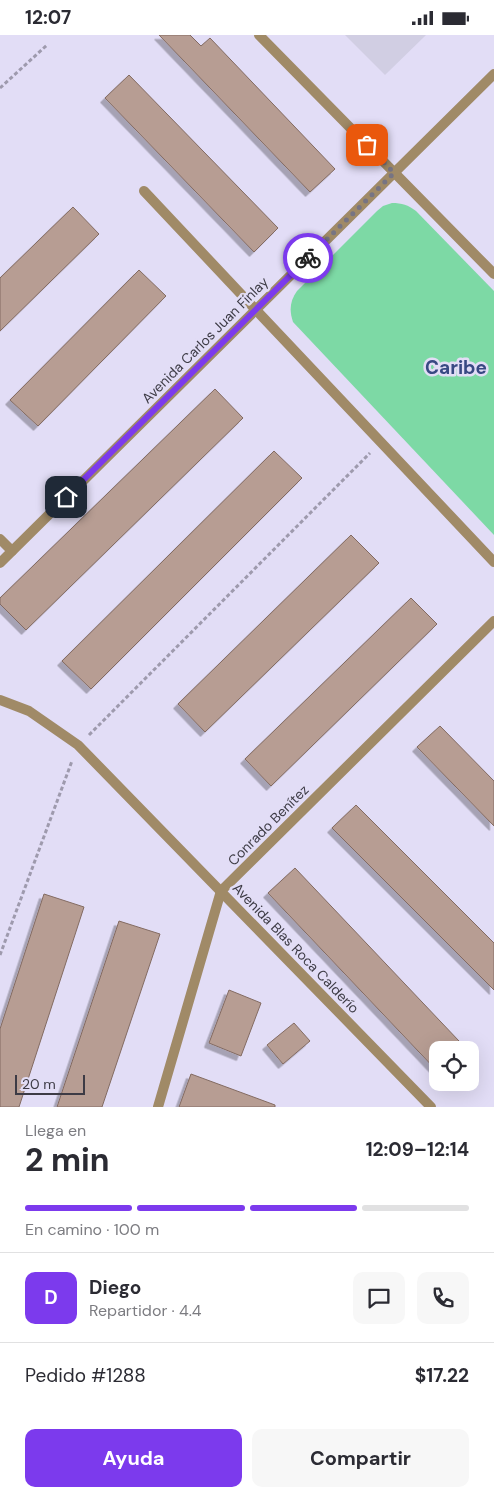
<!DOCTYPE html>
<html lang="es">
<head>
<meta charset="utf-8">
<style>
	:root { --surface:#fff; --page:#f7f7f7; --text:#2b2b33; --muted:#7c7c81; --line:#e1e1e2; --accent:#7c3aed }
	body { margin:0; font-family:"DM Sans",sans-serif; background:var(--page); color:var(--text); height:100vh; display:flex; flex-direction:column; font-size:19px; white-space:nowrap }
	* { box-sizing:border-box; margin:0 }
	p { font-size:16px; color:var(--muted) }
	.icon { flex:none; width:28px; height:28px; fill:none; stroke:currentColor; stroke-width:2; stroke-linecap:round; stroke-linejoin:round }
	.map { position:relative; height:1072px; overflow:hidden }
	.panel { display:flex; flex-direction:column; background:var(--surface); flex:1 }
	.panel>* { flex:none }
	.fabs { position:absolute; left:429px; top:1006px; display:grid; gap:10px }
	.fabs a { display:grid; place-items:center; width:50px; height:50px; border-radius:10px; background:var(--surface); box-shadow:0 5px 20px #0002; font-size:25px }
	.scale { position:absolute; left:15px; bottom:12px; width:70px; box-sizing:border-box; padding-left:5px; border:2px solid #3d3b45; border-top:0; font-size:14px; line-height:18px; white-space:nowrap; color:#3d3b45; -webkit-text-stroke:4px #e2ddf6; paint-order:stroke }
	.pin { position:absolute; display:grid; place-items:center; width:42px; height:42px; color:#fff; margin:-21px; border-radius:10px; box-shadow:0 2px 8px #0006 }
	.courier { position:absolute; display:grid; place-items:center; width:50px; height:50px; margin:-25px; border:4px solid #7c3aed; border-radius:50%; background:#fff; color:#222; box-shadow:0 1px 6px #0007 }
	.summary em { font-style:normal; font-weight:700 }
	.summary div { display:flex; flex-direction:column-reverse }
	.summary { display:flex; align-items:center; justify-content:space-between; height:85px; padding:0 25px }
	h1 { font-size:32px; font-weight:700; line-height:38px }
	.bar { display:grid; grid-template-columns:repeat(4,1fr); gap:8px 5px; align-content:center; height:60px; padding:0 25px }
	.bar i { height:6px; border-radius:4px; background:var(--line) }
	.bar .selected { background:var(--accent) }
	.bar p { grid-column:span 4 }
	.line { display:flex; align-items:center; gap:12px; padding:0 25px; border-top:1px solid var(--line) }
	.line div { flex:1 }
	.round { display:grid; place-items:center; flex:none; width:52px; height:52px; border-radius:10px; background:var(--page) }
	.primary-button { display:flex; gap:10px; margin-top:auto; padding:10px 25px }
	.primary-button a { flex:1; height:58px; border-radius:10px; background:var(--accent); color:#fff; font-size:20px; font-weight:700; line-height:58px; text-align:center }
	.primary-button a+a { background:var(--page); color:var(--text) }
	.status { display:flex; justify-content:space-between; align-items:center; height:35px; padding:0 25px; background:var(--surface); direction:ltr }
	.status svg { height:14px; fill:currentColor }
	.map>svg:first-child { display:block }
</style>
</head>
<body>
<div class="status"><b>12:07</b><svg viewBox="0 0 49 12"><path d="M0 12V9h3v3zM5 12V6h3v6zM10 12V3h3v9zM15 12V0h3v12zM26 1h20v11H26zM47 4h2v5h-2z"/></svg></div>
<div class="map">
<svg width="494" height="1072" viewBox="0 0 494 1072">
	<defs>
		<filter id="shadow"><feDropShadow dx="-4.5" dy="4.5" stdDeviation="0" flood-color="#0004"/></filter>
	</defs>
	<rect width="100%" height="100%" fill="#e2ddf6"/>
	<polygon fill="#d1cee3" points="345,0 426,0 385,40"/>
	<path fill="#7dd9a5" d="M 392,168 C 402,168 408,170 416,176 L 494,256 L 494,500 L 293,287 C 289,275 290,266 297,256 L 377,176 L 383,171 Z"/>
	<g fill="#b79d93" stroke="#836b62" filter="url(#shadow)">
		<polygon points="159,0 190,0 201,11 210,3 335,134 310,157"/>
		<polygon points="129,40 278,193 254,217 105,63"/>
		<polygon points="73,172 99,199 0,296 0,243"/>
		<polygon points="139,235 166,261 38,391 10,365"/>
		<polygon points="215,354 243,383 26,595 0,569 0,563"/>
		<polygon points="274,416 302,443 91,654 62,626"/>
		<polygon points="351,500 379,528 205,697 178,669"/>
		<polygon points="411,563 437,589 271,751 245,724"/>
		<polygon points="440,691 494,746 494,791 417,712"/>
		<polygon points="356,770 494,908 494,955 332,793"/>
		<polygon points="295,833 459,1006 450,1015 438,1015 438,1037 268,858"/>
		<polygon points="44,859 84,872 19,1072 0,1072 0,994"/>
		<polygon points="119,886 160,899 102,1072 57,1072"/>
		<polygon points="229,955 261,968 241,1021 209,1008"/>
		<polygon points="294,988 310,1006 283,1029 267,1010"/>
		<polygon points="191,1039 275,1070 275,1072 179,1072"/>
	</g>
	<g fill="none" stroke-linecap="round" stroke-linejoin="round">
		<g stroke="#9e9aad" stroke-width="3" stroke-dasharray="4 2.5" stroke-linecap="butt">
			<polyline points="0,53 47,10"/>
			<polyline points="89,700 370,418"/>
			<polyline points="0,920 72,726"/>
		</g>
		<polyline stroke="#a08a67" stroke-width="10" points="144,156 256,275"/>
		<g stroke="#a08a67" stroke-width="10">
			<polyline points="256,275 494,527"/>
			<polyline points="0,504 12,516"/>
			<polyline points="0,528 494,39"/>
			<polyline points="0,665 29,676 78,710 431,1072"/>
			<polyline points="158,1072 221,856 494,586"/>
		</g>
		<polyline stroke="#a08a67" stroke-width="10" points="259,0 494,239"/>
	</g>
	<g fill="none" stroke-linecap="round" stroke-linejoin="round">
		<polyline stroke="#777483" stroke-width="5" stroke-dasharray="0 9" points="308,223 394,138 367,110"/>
		<polyline stroke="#7c3aed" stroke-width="6" points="66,462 308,223"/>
	</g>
	<g text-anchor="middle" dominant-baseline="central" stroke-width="5" stroke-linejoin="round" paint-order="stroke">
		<g font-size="14" fill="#3d3b45" stroke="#e2ddf6">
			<text transform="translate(205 305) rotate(-45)">Avenida Carlos Juan Finlay</text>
			<text transform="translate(268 790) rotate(-45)">Conrado Benítez</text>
			<text transform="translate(296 913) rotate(46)">Avenida Blas Roca Calderío</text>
		</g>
		<g font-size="19" font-weight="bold" fill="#384983" stroke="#e2ddf6">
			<text x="456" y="332">Caribe</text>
		</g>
	</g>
</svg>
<div class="fabs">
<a><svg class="icon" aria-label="locate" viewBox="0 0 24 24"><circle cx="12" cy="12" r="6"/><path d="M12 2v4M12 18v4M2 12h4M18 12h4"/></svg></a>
</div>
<div class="scale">20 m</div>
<div class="pin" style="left:367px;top:110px;background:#ea580c"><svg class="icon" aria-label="bag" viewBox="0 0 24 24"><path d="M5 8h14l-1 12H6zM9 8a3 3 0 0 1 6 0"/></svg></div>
<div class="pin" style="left:66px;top:462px;background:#1f2937"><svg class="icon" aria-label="home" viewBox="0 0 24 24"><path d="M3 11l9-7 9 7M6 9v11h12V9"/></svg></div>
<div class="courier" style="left:308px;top:223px"><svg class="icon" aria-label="bike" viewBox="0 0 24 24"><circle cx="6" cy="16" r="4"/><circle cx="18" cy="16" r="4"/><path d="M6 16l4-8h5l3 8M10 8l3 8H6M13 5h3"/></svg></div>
</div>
<section class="panel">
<div class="summary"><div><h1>2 min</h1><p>Llega en</p></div><em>12:09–12:14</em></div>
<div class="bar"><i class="selected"></i><i class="selected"></i><i class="selected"></i><i></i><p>En camino · 100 m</p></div>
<div class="line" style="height:90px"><b class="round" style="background:var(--accent);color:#fff">D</b><div><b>Diego</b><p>Repartidor · 4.4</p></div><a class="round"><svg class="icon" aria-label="chat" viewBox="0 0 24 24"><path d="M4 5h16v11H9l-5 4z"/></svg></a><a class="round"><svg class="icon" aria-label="phone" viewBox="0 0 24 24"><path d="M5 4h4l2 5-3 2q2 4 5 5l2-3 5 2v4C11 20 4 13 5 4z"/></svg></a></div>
<div class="line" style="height:65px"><div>Pedido #1288</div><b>$17.22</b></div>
<div class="primary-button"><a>Ayuda</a><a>Compartir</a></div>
</section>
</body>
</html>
